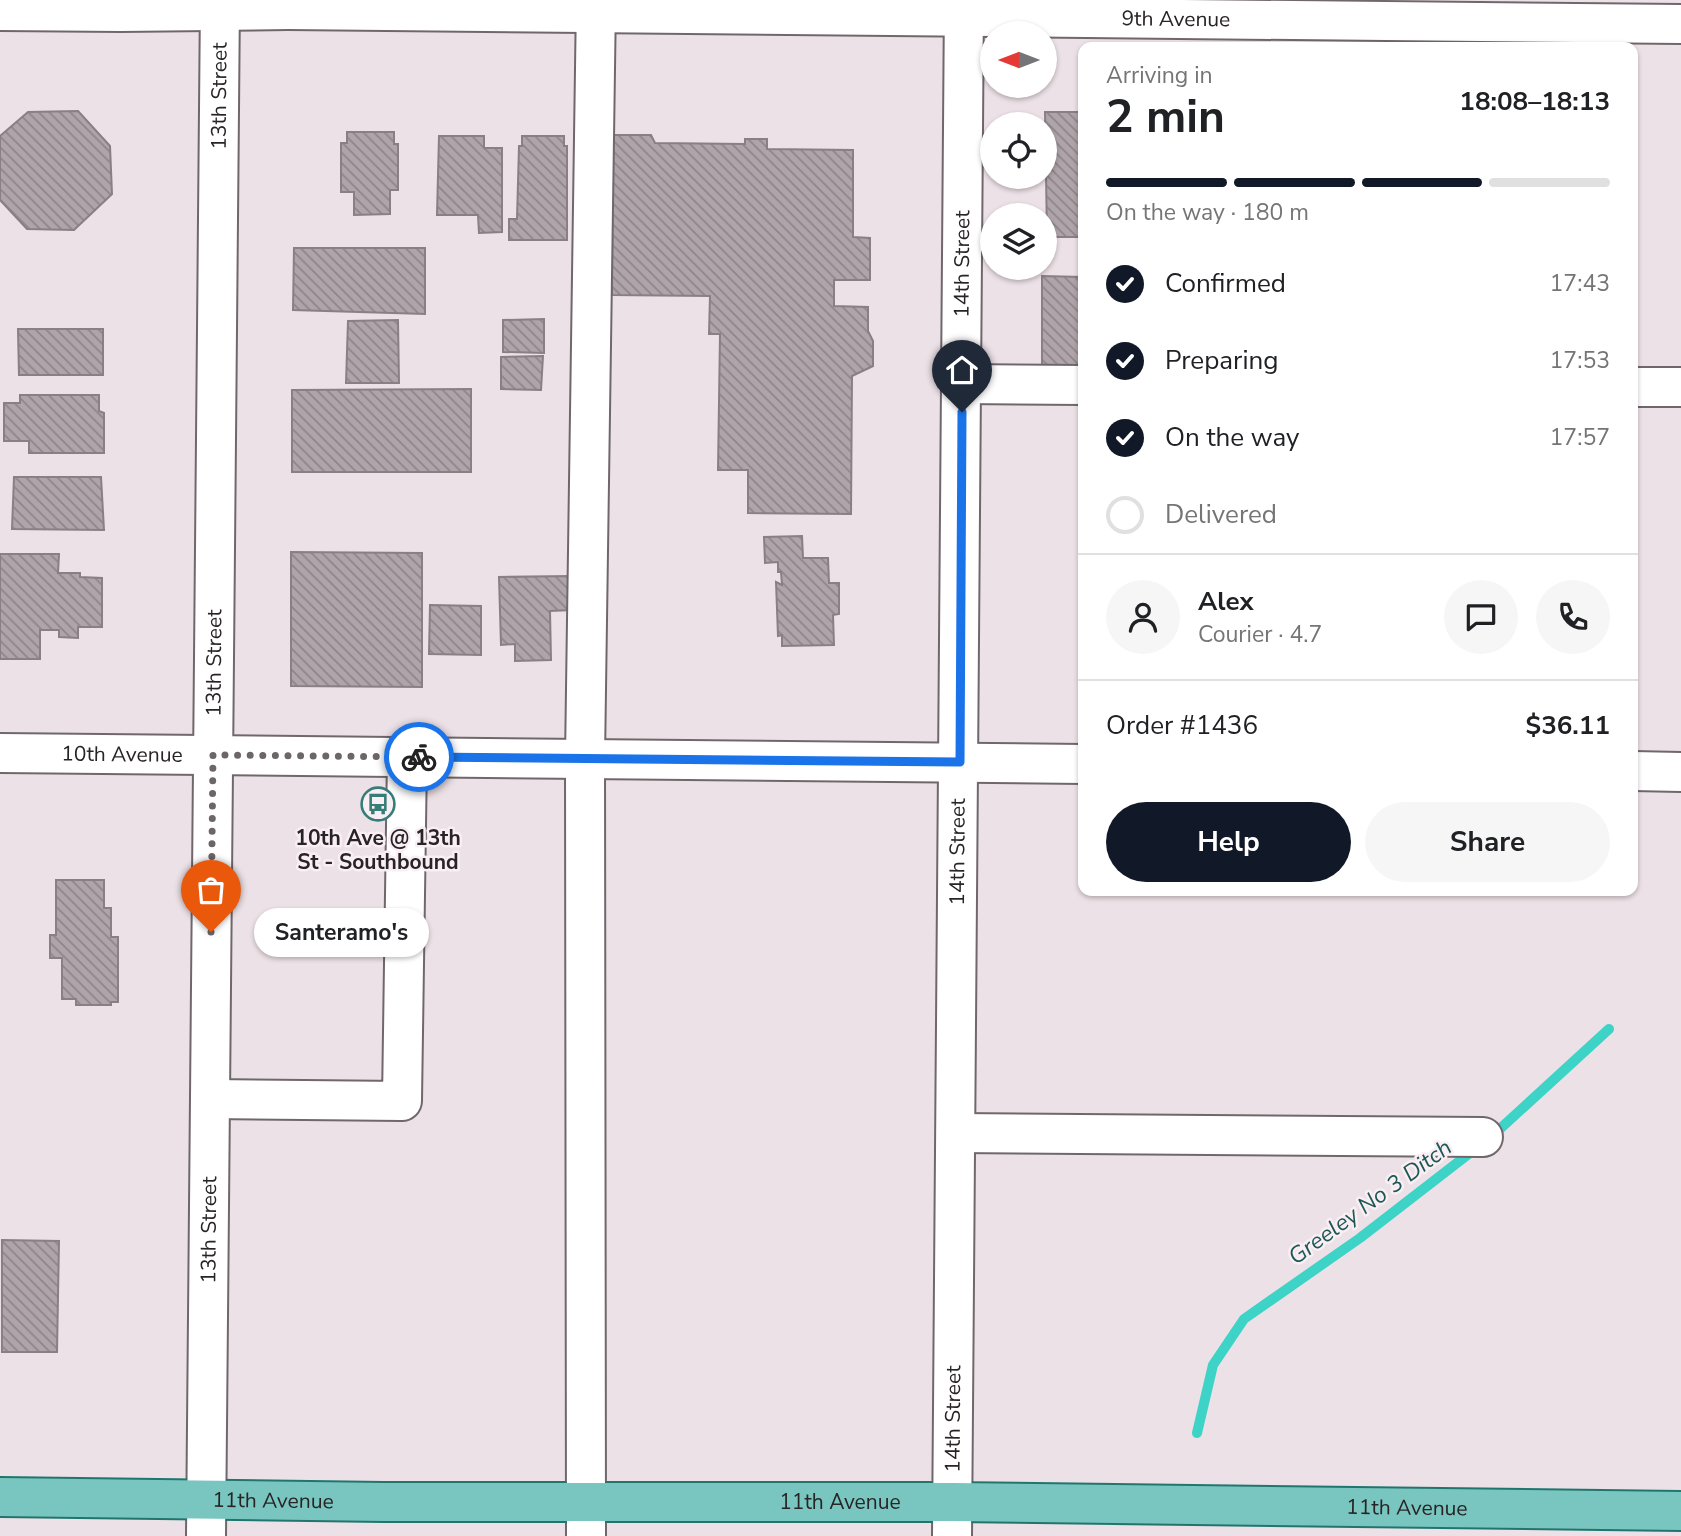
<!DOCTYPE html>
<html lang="en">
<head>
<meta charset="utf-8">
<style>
	:root { --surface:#fff; --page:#f6f6f6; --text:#202124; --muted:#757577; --line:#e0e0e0; --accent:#111827 }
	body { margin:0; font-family:"Nunito Sans",sans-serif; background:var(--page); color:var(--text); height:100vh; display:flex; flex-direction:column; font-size:26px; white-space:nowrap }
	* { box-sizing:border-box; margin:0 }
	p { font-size:23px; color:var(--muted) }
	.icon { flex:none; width:38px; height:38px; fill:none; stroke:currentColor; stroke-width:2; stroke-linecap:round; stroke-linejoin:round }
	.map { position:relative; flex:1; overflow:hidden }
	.drawer { position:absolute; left:1078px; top:42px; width:560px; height:854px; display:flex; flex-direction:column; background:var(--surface); border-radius:14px; box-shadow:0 2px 5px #0004 }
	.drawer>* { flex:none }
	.needle { width:46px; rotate:270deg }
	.controls { position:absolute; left:980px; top:21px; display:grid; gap:14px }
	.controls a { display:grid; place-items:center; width:77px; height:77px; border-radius:50%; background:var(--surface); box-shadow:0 2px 5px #0004; font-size:35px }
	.pin { position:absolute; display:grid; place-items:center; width:60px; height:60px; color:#fff; margin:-72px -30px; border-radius:50% 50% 50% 0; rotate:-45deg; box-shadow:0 0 7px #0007 }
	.pin .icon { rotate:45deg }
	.courier { position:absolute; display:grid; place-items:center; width:70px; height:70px; margin:-35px; border:5px solid #1a73e8; border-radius:50%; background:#fff; color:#222; box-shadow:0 2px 9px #0007 }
	.bubble { position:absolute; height:49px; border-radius:24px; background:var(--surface); box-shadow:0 2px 5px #0004; font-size:23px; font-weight:700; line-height:49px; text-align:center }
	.head em { font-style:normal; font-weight:700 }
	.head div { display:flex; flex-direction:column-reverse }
	.head { display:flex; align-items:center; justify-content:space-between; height:119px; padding:0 28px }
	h1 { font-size:46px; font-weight:700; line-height:52px }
	.bar { display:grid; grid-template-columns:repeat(4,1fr); gap:10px 7px; align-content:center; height:84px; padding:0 28px }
	.bar i { height:9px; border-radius:5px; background:var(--line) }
	.bar .active { background:var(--accent) }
	.bar p { grid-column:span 4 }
	.line { display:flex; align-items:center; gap:18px; padding:0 28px; border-top:2px solid var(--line) }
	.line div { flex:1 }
	.round { display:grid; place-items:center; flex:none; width:74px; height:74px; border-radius:37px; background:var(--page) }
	ol { padding:0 28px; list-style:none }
	li { display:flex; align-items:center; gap:21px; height:77px }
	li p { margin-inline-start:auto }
	li .icon { padding:7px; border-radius:50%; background:var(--accent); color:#fff; stroke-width:4 }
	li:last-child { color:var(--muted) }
	li i { width:38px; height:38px; border:4px solid var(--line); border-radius:50% }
	.action { display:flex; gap:14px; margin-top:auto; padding:14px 28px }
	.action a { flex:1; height:80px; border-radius:42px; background:var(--accent); color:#fff; font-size:28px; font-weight:700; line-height:80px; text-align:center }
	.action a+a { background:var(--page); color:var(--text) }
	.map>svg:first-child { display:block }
</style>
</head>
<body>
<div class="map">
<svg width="1681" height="1536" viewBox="0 0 1681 1536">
	<defs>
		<pattern id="building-back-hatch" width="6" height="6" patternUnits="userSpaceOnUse" patternTransform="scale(1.75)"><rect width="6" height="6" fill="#afa4a9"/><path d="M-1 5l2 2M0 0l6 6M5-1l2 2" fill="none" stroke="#8e8589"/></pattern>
	</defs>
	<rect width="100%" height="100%" fill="#ece1e6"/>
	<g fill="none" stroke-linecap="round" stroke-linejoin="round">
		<g stroke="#3dd3c7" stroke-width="10">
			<polyline points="1490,1138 1609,1029"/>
			<polyline points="1197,1433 1213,1365 1244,1319 1360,1238 1475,1149"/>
		</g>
	</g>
	<g fill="url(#building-back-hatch)" stroke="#897f84" stroke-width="2">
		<polygon points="78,111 110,146 112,194 74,230 27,229 0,200 0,136 28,112"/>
		<polygon points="1045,112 1083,112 1083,237 1047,237"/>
		<polygon points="347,132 394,132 394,144 398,144 398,190 390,190 390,214 354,215 354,192 341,192 341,143 347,143"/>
		<polygon points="613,135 651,135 655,143 745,144 745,139 767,139 767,149 853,150 853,237 870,238 870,280 834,280 834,306 868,307 868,331 873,341 873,366 852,376 851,514 748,513 748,470 718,470 720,334 709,334 710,296 612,295"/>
		<polygon points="439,136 484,136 484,148 502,148 502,232 479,233 478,215 437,215"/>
		<polygon points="522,136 564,136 564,146 567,146 567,240 509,240 509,219 517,219 519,146 522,146"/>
		<polygon points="294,248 425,248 425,314 293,310"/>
		<polygon points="1042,276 1083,277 1083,374 1042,373"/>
		<polygon points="544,319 544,353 503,352 503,320"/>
		<polygon points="398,320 399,383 346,383 348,321"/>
		<polygon points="18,329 103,329 103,375 19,375"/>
		<polygon points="543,356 541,390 501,389 501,357"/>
		<polygon points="471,389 471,472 292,472 292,390"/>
		<polygon points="20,395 99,395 99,411 104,413 104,453 29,453 29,441 4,441 4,403 20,403"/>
		<polygon points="14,477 101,477 104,530 12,529"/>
		<polygon points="802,536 803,558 828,558 829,583 839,583 839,614 833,615 834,645 782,646 782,635 778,636 776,582 782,585 781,572 778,572 778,562 765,563 764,537"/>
		<polygon points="291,552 422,553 422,687 291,686"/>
		<polygon points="0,554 59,554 58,573 80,573 80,577 102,578 102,627 78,627 78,638 59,637 59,630 40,630 40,659 0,659"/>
		<polygon points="571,576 572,610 550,611 551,660 515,661 515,644 501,645 499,577"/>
		<polygon points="430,605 481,606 481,655 429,654"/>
		<polygon points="56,880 104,880 104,908 111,908 111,937 118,937 118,1002 111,1002 111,1005 76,1005 76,999 62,999 62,958 50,958 50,935 56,935"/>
		<polygon points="2,1240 59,1241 57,1352 2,1352"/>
	</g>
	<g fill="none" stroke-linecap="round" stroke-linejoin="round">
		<defs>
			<g id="minor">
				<path id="s1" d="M 0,11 L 121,12 L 288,10 L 1681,24"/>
				<polyline points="962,384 1083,385"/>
				<polyline points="1633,387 1681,387"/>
				<path id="s2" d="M 0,753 L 1083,764"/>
				<polyline points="1633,771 1681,772"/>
				<polyline points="210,1099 402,1101 407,757"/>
				<polyline points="956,1133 1483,1137"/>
				<path id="s3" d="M 206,1536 L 220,0"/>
				<polyline points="586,1536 585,758 596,0"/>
				<path id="s4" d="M 952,1536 L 964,0"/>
			</g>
			<g id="major">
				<path id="s5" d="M 0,1497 L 384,1502 L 952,1502 L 1681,1511"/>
			</g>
		</defs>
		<use href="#minor" stroke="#70676c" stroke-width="42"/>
		<use href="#major" stroke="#22756f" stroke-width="42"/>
		<use href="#minor" stroke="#fff" stroke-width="38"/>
		<use href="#major" stroke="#79c6c0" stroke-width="38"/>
	</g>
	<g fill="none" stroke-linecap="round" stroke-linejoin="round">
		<polyline stroke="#6d6669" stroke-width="7" stroke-dasharray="0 12.6" points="211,932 213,755 419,757"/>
		<polyline stroke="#1a73e8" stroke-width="9" points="419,757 960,762 962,412"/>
	</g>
	<defs>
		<symbol id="bus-ring" viewBox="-11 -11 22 22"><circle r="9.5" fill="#f9eef4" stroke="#367d77" stroke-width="1.5"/><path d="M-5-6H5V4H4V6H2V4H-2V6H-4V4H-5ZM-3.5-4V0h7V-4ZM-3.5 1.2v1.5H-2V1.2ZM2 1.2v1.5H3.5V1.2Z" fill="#367d77"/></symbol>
	</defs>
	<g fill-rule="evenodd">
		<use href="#bus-ring" x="359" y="785" width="38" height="38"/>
	</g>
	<g text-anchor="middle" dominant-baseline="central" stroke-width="5" stroke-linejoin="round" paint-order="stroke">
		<g font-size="21" fill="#282426" stroke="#f9eef4">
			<text stroke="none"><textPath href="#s1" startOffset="1176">9th Avenue</textPath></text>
			<text stroke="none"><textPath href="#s3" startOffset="1440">13th Street</textPath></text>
			<text stroke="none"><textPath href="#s4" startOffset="1272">14th Street</textPath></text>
			<text stroke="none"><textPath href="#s3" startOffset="873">13th Street</textPath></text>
			<text stroke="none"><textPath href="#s2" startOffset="122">10th Avenue</textPath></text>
			<text stroke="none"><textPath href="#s4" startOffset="684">14th Street</textPath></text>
			<text stroke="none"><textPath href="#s3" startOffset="306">13th Street</textPath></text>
			<text stroke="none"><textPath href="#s4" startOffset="117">14th Street</textPath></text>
			<text stroke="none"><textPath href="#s5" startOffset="273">11th Avenue</textPath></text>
			<text stroke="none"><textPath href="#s5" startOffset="840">11th Avenue</textPath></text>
			<text stroke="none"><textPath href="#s5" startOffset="1407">11th Avenue</textPath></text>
		</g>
		<g font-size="21" font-weight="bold" fill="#282426" stroke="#f9eef4">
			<text x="378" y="838">10th Ave @ 13th<tspan x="378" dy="24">St - Southbound</tspan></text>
		</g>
		<g font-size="23" font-style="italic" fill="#1d5954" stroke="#f9eef4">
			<text transform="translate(1370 1202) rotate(-36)">Greeley No 3 Ditch</text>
		</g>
	</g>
</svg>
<div class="controls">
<a><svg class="needle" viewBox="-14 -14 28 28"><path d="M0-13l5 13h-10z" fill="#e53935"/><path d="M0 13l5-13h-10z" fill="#757577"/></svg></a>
<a><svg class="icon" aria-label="locate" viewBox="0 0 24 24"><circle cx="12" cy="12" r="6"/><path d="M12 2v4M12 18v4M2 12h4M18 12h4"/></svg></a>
<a><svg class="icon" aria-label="layers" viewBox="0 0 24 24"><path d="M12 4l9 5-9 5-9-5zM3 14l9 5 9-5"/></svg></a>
</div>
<div class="pin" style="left:211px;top:932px;background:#ea580c"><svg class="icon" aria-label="bag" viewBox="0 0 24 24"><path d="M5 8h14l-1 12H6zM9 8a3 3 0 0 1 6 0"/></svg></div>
<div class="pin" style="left:962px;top:412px;background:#1f2937"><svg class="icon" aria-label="home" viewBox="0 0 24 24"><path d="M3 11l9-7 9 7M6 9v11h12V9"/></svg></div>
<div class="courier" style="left:419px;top:757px"><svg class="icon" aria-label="bike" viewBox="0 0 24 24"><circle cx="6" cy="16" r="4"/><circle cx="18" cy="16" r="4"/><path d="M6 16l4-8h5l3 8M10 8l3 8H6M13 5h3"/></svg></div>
<div class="bubble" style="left:254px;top:908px;width:175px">Santeramo's</div>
<section class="drawer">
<div class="head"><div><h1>2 min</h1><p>Arriving in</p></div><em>18:08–18:13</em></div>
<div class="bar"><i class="active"></i><i class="active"></i><i class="active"></i><i></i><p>On the way · 180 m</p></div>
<ol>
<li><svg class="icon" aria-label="check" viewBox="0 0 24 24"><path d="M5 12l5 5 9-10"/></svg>Confirmed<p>17:43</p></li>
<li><svg class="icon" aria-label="check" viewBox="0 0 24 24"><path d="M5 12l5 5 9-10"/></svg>Preparing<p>17:53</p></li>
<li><svg class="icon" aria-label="check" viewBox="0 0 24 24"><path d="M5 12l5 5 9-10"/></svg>On the way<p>17:57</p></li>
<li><i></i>Delivered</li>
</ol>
<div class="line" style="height:126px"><a class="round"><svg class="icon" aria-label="person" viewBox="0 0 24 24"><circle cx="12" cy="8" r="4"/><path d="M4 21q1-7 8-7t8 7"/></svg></a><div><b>Alex</b><p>Courier · 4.7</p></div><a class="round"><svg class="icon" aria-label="chat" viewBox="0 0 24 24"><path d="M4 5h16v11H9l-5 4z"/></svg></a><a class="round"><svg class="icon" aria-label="phone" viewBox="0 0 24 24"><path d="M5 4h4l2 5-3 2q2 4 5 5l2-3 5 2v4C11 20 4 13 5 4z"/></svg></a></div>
<div class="line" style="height:91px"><div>Order #1436</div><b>$36.11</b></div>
<div class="action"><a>Help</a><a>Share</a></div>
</section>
</div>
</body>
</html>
